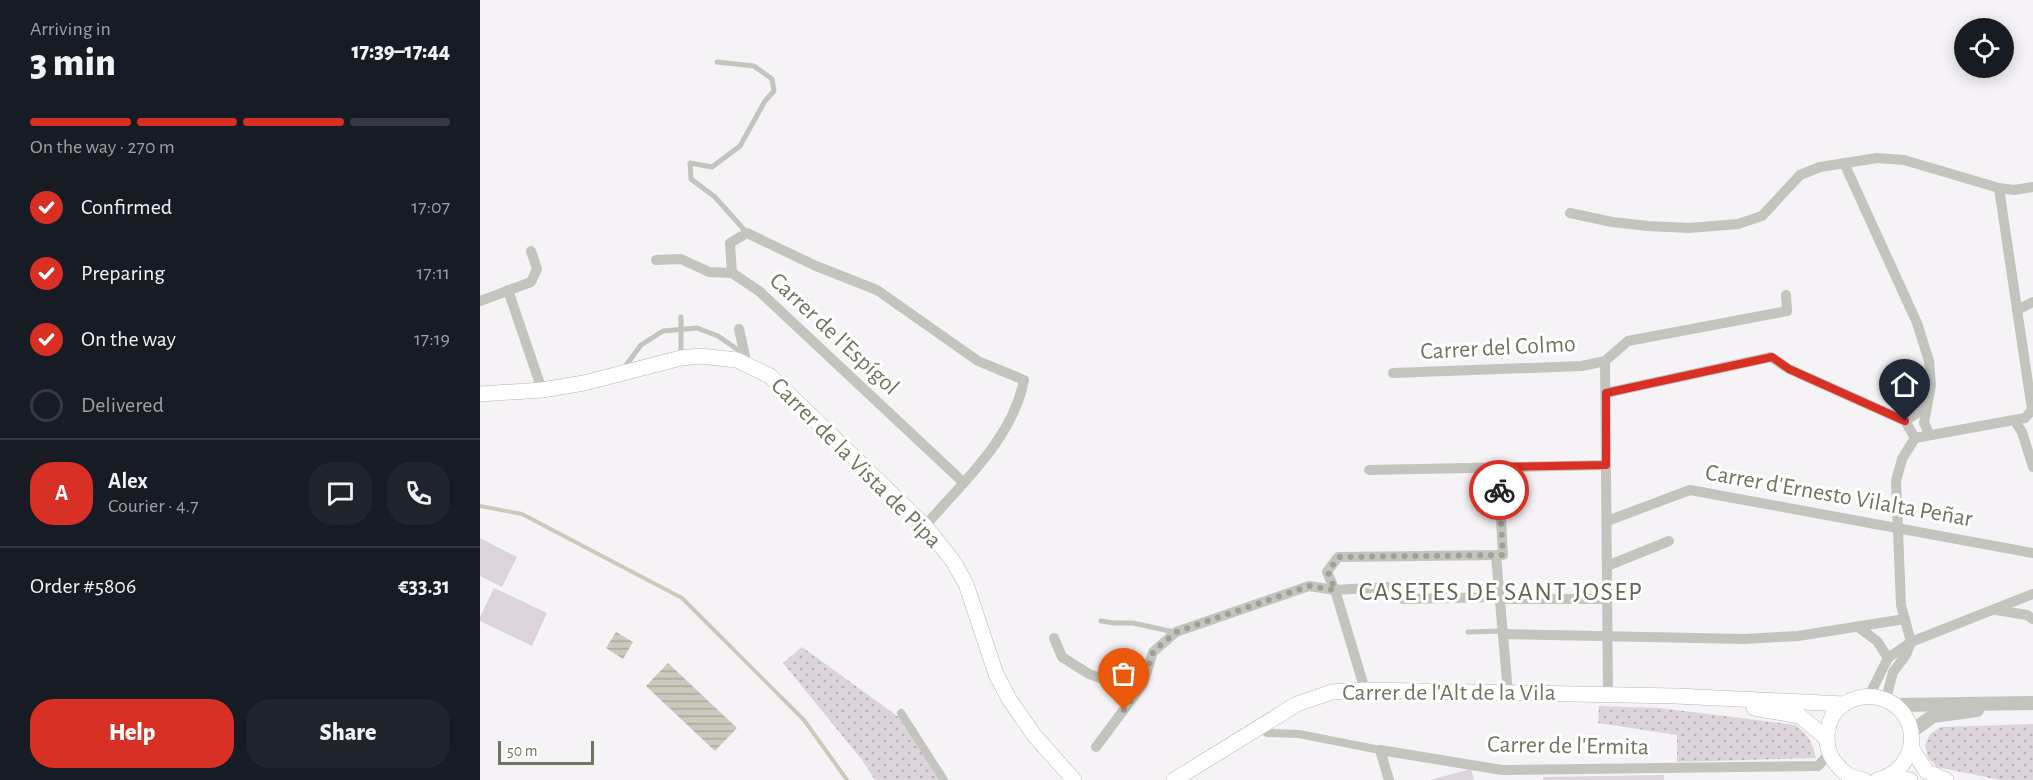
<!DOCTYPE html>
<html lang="en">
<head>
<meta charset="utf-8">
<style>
	:root { --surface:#171b24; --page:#20242c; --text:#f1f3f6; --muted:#9ea1a6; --line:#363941; --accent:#d93025 }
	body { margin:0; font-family:"Alegreya Sans",sans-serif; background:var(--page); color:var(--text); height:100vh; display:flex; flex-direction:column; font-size:22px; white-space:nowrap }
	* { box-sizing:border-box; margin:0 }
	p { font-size:20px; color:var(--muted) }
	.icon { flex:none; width:33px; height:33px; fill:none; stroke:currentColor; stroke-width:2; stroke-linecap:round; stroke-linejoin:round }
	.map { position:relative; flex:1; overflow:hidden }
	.panel { display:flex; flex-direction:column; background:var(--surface); width:480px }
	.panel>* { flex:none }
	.buttons { position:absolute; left:1474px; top:18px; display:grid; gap:12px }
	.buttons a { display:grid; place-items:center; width:60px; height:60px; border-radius:50%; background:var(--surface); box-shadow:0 3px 15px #0003; font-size:30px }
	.scale { position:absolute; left:18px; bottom:15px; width:96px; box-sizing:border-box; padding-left:6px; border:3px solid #70755f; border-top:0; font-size:16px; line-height:21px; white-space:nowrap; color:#70755f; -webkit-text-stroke:4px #fff; paint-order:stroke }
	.pin { position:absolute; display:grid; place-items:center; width:51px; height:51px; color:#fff; margin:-62px -26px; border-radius:50% 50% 50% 0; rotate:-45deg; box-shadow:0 0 6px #0007 }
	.pin .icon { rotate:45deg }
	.courier { position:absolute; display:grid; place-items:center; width:60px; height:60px; margin:-30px; border:4px solid #d93025; border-radius:50%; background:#fff; color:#222; box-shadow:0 2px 8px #0007 }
	.summary em { font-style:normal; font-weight:800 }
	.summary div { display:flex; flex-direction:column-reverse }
	.summary { display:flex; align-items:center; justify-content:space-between; height:102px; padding:0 30px }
	h1 { font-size:39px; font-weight:800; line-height:45px }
	.bar { display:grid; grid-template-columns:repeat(4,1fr); gap:9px 6px; align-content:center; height:72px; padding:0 30px }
	.bar i { height:8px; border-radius:4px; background:var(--line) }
	.bar .current { background:var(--accent) }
	.bar p { grid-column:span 4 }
	.line { display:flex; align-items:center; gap:15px; padding:0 30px; border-top:2px solid var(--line) }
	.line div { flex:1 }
	.round { display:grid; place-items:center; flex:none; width:63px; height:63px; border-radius:24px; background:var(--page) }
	ol { padding:0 30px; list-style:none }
	li { display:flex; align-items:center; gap:18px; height:66px }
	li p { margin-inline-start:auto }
	li .icon { padding:6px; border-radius:50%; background:var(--accent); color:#fff; stroke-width:4 }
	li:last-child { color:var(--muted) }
	li i { width:33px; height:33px; border:3px solid var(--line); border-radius:50% }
	.cta { display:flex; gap:12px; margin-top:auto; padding:12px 30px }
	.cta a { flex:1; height:69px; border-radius:24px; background:var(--accent); color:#fff; font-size:24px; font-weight:800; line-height:69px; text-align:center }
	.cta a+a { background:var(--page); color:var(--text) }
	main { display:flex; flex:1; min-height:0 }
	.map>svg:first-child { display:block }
</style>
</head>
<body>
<main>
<section class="panel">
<div class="summary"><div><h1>3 min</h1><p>Arriving in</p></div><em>17:39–17:44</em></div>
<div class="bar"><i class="current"></i><i class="current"></i><i class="current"></i><i></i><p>On the way · 270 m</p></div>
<ol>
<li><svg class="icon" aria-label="check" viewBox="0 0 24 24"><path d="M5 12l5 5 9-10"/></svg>Confirmed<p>17:07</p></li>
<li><svg class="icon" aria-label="check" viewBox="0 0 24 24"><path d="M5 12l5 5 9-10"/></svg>Preparing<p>17:11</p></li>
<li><svg class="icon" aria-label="check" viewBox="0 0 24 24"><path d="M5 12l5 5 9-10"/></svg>On the way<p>17:19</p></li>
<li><i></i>Delivered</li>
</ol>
<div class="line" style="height:108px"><b class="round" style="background:var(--accent);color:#fff">A</b><div><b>Alex</b><p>Courier · 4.7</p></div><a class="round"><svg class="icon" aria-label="chat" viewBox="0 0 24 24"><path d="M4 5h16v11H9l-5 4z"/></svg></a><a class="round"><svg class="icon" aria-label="phone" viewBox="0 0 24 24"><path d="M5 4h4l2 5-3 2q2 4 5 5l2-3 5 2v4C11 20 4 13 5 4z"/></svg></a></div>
<div class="line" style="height:78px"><div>Order #5806</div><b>€33.31</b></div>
<div class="cta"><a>Help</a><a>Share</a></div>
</section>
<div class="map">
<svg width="1553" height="780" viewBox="0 0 1553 780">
	<defs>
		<pattern id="park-dots" width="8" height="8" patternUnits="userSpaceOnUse" patternTransform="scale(1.5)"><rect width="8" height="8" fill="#dcd4da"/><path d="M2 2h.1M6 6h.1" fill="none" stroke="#b7b1b4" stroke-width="1.8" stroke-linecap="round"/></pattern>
		<pattern id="water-rules" width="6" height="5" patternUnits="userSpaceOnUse" patternTransform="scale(1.5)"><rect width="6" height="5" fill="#c9c9bc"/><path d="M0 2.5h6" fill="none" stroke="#a8a89c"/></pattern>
	</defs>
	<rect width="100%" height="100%" fill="#f5f3f6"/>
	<g fill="url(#park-dots)">
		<polygon points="322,647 420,718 464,780 395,780 382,760 303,663"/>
		<path d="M 1119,706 L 1180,708 L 1315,725 C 1328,734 1332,742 1336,758 L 1197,762 L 1197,735 L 1118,723 Z"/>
		<polygon points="1553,724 1553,780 1520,780 1457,767 1448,758 1445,745 1450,734 1461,727"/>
	</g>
	<g fill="#dcd4da">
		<polygon points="0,538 37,557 22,587 0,576"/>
		<polygon points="14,588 67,613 52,646 0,621 0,617"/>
		<polygon points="991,769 994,780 950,780"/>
		<polygon points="1184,775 1184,780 1063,780 1063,777"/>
	</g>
	<g fill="url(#water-rules)">
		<polygon points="136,632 153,642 143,659 126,648"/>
		<polygon points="188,663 257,728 235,751 166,686"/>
	</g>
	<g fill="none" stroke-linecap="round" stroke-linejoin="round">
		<polyline stroke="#c9c9bc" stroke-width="4" points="0,506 42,514 202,598 324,720 367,780"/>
		<defs>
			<g id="secondary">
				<polyline points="0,394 62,390 104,383 201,358 220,356 257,360 290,376 445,526 473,561 486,584 516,674 529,699 554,735 594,780"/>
				<polyline points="1274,708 1320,716 1346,738"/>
				<polyline points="1431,747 1446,771 1466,780"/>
				<polyline points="1407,777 1430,780"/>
				<polyline points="694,780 817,704 852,692 885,690 1196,696 1364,704"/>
				<path d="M 1384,780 C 1370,778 1362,772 1354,761 C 1342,744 1346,715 1364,704 C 1388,689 1419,698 1429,724 C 1438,749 1422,774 1397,780"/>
			</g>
		</defs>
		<use href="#secondary" stroke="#b5b7ad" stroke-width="16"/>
		<g stroke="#c2c4bd" stroke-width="5">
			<polyline points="237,62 274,66 292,79 294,91 285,101 260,146 232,167 210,163 211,179 235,197 267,233"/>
			<polyline points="201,357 201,317"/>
			<polyline points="144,368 161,345 183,331 217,328 238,336 264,354"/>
			<polyline points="621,621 634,623 653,623 694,632"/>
			<polyline points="988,632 1022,631"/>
		</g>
		<g stroke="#c2c4bd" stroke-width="8">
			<polyline points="421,713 464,780"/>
			<polyline points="787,733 819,734 900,750"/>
		</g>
		<g stroke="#c2c4bd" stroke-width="10">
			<polyline points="1364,163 1437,323 1449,361 1451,385 1444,423 1450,435"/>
			<polyline points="1090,213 1132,222 1168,226 1209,228 1258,224 1282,216 1320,175 1340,167 1397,158 1424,160 1519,188 1534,190 1553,187"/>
			<polyline points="176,260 201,259 229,272 252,273 279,291 483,482"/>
			<path d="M 252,273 L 250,243 L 267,233 L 336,266 L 397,290 L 498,361 L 544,380 C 533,438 482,483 445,526"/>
			<polyline points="28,290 62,390"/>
			<polyline points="0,301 51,282 57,269 51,251"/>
			<polyline points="1537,310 1553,302"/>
			<polyline points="259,329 265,356"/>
			<polyline points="1125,361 1128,695"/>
			<polyline points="913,373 1102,366 1125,361 1148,341 1307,311 1306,295"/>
			<polyline points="1126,393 1291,357 1309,369 1425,421 1435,438 1545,418 1552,410 1519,188"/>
			<polyline points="1534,420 1542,432 1553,467"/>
			<polyline points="1425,421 1446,407"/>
			<polyline points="889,470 1126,465"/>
			<polyline points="1127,521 1210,490 1553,553"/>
			<polyline points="1016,555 1028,693"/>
			<polyline points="1127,566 1189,541"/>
			<polyline points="923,599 1020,597"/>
			<polyline points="1020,599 1127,599"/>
			<polyline points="1516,610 1547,615 1553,619"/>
			<polyline points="1378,627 1397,641 1408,658"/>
			<polyline points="1023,634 1264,639 1318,636 1425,619"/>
			<polyline points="574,638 582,657 609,674 657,691"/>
			<polyline points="885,690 855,590 847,572 858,557 1023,555 1018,467"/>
			<polyline points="1389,696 1408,658 1431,642 1553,594"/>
			<polyline points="1406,699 1413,672 1426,655 1431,642 1421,605 1416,481 1422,459 1435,438"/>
			<polyline points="616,747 663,684 673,652 696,632 829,586 855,590 907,587"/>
			<polyline points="909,780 900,750 1022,770 1338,766 1349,754"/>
		</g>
		<g stroke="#c2c4bd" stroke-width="14">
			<polyline points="1415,705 1553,703"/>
			<polyline points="1432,731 1453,716 1497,710"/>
		</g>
		<use href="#secondary" stroke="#fff" stroke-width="15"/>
	</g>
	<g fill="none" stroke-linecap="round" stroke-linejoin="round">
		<polyline stroke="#9fa194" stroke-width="6" stroke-dasharray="0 10.8" points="644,710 663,684 673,652 696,632 829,586 855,590 848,572 858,557 1023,555 1019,490"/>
		<polyline stroke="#d93025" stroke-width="8" points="1019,490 1018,467 1126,465 1126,393 1292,357 1309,369 1425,421"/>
	</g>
	<g text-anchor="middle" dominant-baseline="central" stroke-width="6" stroke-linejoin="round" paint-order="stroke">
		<g font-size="24" fill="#70755f" stroke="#fff">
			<text transform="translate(354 334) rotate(43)">Carrer de l'Espígol</text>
			<text transform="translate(1018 348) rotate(-3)">Carrer del Colmo</text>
			<text transform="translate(376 463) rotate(45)">Carrer de la Vista de Pipa</text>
			<text transform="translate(1359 496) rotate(10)">Carrer d'Ernesto Vilalta Peñar</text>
			<text x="969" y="693">Carrer de l'Alt de la Vila</text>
			<text transform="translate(1088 746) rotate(1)">Carrer de l'Ermita</text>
		</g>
		<g font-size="26" letter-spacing="1.5" fill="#636655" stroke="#fff">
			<text x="1021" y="592">CASETES DE SANT JOSEP</text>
		</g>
	</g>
</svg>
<div class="buttons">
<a><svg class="icon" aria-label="locate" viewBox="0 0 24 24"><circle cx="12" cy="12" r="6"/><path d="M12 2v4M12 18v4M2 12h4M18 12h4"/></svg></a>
</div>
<div class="scale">50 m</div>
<div class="pin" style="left:644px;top:710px;background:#ea580c"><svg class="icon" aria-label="bag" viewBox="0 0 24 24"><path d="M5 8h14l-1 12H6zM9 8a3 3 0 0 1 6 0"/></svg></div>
<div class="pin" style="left:1425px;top:421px;background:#1f2937"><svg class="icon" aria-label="home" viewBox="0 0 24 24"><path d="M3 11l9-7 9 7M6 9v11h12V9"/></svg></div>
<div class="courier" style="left:1019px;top:490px"><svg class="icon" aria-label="bike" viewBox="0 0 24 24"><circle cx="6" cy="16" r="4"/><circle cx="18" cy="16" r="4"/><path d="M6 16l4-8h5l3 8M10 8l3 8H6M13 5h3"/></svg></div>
</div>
</main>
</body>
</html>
